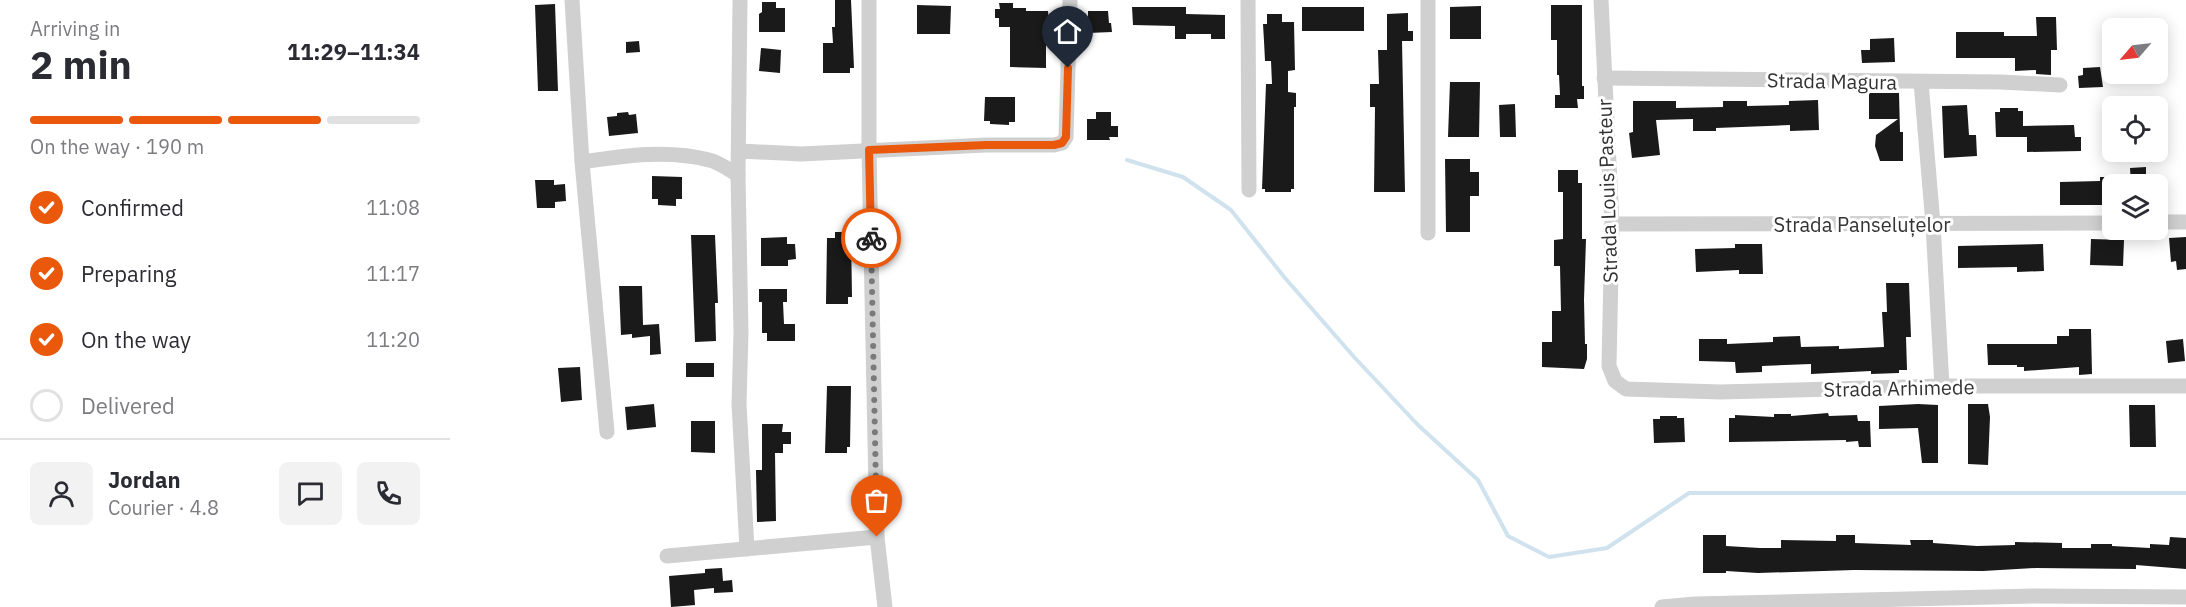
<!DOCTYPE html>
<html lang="en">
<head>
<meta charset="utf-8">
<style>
	:root { --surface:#fff; --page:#f2f2f3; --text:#2b2b33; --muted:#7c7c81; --line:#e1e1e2; --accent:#ea580c }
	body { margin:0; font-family:"IBM Plex Sans",sans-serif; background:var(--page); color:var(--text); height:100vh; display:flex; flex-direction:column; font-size:22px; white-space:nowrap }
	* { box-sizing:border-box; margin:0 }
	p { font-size:20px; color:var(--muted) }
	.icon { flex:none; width:33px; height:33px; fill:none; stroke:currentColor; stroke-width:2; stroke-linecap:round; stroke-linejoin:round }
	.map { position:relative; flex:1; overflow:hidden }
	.details { display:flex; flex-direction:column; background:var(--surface); width:450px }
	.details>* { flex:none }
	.needle { width:39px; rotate:242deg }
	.buttons { position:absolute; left:1652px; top:18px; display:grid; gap:12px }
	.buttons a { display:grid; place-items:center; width:66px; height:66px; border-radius:9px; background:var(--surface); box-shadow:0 3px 15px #0003; font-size:30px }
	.pin { position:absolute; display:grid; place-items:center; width:51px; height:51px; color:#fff; margin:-62px -26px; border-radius:50% 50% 50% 0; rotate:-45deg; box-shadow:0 0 6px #0007 }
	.pin .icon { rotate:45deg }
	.courier { position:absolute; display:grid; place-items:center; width:60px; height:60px; margin:-30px; border:4px solid #ea580c; border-radius:50%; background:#fff; color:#222; box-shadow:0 2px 8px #0007 }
	.head em { font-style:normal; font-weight:800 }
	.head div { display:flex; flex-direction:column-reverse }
	.head { display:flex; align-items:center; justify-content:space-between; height:102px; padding:0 30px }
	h1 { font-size:39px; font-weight:800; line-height:45px }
	.bar { display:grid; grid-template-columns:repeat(4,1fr); gap:9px 6px; align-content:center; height:72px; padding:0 30px }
	.bar i { height:8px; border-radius:4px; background:var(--line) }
	.bar .current { background:var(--accent) }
	.bar p { grid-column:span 4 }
	.line { display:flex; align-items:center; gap:15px; padding:0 30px; border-top:2px solid var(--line) }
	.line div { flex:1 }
	.round { display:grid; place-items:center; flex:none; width:63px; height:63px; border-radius:9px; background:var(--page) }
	ol { padding:0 30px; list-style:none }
	li { display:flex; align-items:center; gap:18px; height:66px }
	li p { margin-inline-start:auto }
	li .icon { padding:6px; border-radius:50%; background:var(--accent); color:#fff; stroke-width:4 }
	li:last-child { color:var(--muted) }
	li i { width:33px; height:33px; border:3px solid var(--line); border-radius:50% }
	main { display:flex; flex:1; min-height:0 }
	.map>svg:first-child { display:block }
</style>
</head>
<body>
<main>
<section class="details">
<div class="head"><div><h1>2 min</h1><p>Arriving in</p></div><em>11:29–11:34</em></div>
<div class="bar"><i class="current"></i><i class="current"></i><i class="current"></i><i></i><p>On the way · 190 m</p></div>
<ol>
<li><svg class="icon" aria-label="check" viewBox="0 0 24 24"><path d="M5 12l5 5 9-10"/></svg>Confirmed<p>11:08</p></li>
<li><svg class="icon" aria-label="check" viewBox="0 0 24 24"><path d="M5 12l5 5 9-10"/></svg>Preparing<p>11:17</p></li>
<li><svg class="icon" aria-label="check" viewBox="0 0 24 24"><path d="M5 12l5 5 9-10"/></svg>On the way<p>11:20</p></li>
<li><i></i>Delivered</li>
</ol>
<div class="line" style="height:108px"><a class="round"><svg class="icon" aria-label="person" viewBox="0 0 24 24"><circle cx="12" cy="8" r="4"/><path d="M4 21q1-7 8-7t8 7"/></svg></a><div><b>Jordan</b><p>Courier · 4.8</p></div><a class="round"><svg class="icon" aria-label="chat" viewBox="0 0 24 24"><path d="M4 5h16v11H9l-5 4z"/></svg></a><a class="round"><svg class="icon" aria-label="phone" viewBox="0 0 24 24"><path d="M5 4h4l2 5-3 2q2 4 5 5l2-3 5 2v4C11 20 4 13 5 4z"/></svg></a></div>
</section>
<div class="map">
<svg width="1736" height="607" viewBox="0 0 1736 607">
	<rect width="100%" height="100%" fill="#fff"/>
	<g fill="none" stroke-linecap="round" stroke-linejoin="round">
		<polyline stroke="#cfe2ee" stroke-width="4" points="677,160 733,177 781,210 835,278 905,358 968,425 1028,480 1058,536 1099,557 1157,548 1239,493 1736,493"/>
	</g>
	<g fill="#1a1a1a">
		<polygon points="385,0 401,0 404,68 400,68 400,73 373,73 373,43 383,43 382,27 385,27"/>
		<polygon points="312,2 326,2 326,8 335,8 335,32 309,32 309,14 312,12"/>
		<polygon points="549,3 563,3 563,8 576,8 576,11 598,11 600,32 596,32 596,68 560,67 560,27 549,27 549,18 545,18 545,9 550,9"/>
		<polygon points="105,4 108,91 88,91 85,5"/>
		<polygon points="467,5 501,6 500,34 467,34"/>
		<polygon points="1101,5 1132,5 1132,86 1134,86 1134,99 1127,99 1128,108 1105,108 1105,95 1110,95 1109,75 1107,75 1107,40 1101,40"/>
		<polygon points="1031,6 1031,39 1000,39 1000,7"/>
		<polygon points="682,7 736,7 736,14 775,15 775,39 761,39 761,34 736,34 736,39 725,39 725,26 683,25"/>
		<rect x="852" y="7" width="62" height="24"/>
		<polygon points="638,11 658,11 659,23 661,23 662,32 638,33"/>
		<polygon points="958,13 958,31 963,31 963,41 952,41 955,192 924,192 925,107 920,107 920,84 929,84 928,50 937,50 937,14"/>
		<polygon points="817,14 832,14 832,22 844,22 845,70 838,71 838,92 846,93 846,107 844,107 844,189 841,189 841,192 815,192 815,189 812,189 816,84 822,84 821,61 815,61 814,41 813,24 817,24"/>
		<polygon points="1586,17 1606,17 1607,50 1601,50 1601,75 1586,74 1586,70 1565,71 1565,58 1506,58 1506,32 1554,32 1554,36 1587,36"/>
		<polygon points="1444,38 1445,62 1412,63 1411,50 1420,50 1420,39"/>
		<polygon points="189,41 190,52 176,53 176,42"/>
		<polygon points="311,48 331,50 330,73 309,71"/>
		<polygon points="1650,67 1653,87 1629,88 1628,76 1633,75 1633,68"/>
		<polygon points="1000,82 1030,82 1029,137 998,137"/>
		<polygon points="1419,93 1449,93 1450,132 1453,132 1453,161 1430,161 1425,146 1426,135 1448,119 1419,119"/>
		<polygon points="535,97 565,97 565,122 559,122 559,125 540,124 540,121 534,121"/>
		<polygon points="1368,100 1369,130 1340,131 1340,125 1266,128 1266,131 1243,131 1243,119 1206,120 1210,155 1182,158 1179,133 1183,132 1183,101 1226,101 1226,108 1273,107 1273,101 1297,101 1297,106 1339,105 1339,101"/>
		<polygon points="1065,104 1066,137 1050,137 1049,105"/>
		<polygon points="1517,105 1519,135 1526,135 1527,156 1494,158 1492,106"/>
		<polygon points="1550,108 1568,108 1568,111 1573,111 1573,126 1624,125 1625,137 1631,137 1631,151 1577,152 1577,137 1546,137 1545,112 1550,112"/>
		<polygon points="178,112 179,115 186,114 188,133 159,136 157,117 167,116 167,113"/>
		<polygon points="646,112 661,112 661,126 668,126 668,137 659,137 660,140 637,140 637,119 646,119"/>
		<polygon points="995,159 1020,159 1020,172 1029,172 1029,196 1020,196 1020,232 996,232"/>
		<polygon points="1696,167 1696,184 1681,184 1680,168"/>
		<polygon points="1108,170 1128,170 1128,183 1132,183 1132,239 1136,239 1134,300 1135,344 1137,344 1137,359 1134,369 1092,367 1092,342 1102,342 1102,311 1111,311 1110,266 1104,266 1104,240 1113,239 1113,192 1108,192"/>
		<polygon points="202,176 232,177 232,199 226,199 226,206 208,205 208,199 202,199"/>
		<polygon points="1650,177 1662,177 1662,205 1610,205 1610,182 1650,181"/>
		<polygon points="85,180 104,180 104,185 115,184 116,201 105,202 105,208 87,208"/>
		<polygon points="385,232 401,232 402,297 398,297 398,304 376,304 377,238 385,238"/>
		<polygon points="241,235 265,235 268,303 265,303 266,341 245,342"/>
		<polygon points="337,237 337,244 345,244 346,259 338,260 338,266 311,266 311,238"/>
		<polygon points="1736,237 1736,269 1727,270 1726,261 1721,262 1719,238"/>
		<polygon points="1641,239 1674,240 1673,266 1640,265"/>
		<polygon points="1285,244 1312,244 1313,274 1289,274 1289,270 1246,272 1245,249 1285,248"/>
		<polygon points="1593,244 1594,271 1567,272 1567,267 1508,268 1508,246"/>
		<polygon points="1436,283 1459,283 1461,337 1456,337 1457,370 1449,370 1449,373 1421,374 1421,371 1361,374 1361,364 1312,366 1312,372 1286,373 1285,362 1249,361 1249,339 1277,339 1277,344 1323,342 1323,337 1350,336 1351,347 1389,346 1389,349 1434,347 1432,312 1437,312"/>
		<polygon points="169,286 192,286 193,325 209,324 211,354 200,355 200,336 182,338 182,334 171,335"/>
		<polygon points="309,289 337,289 337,302 333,302 334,324 345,324 345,341 317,341 317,333 312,333 312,302 309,302"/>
		<polygon points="1619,329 1641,329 1642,374 1629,375 1629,367 1574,371 1574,367 1567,367 1567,365 1538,365 1537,344 1607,344 1607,336 1619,336"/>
		<polygon points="1733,339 1735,361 1718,363 1716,341"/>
		<rect x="236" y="363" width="28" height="14"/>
		<polygon points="130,367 132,400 111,402 108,368"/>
		<polygon points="377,386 401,386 400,447 397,447 397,453 375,453"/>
		<polygon points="204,404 206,427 177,430 175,407"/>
		<polygon points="1468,404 1488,405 1488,463 1472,463 1468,428 1429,429 1429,406"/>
		<polygon points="1518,404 1538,404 1540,417 1538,465 1518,464"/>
		<polygon points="1679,405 1705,405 1706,447 1680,447"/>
		<polygon points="1378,413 1379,416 1407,415 1408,421 1420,421 1421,447 1409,447 1408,441 1396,442 1396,440 1279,442 1279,418 1285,418 1285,415 1324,417 1324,414 1341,414 1341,416"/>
		<polygon points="1210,416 1227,416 1227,418 1234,418 1235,442 1204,443 1203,419 1210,419"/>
		<polygon points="241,421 265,421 265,453 241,452"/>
		<polygon points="312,424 333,424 332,432 341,432 341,444 333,444 333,453 325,453 326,521 307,522 306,470 312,470"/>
		<polygon points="1253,535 1276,535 1276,546 1310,548 1331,548 1331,540 1386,541 1386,535 1405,535 1405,543 1461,545 1460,540 1483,540 1483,543 1527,546 1565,545 1565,542 1612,543 1612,548 1641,548 1641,544 1662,544 1662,546 1700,548 1700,544 1719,545 1720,537 1736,538 1736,569 1686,565 1686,569 1586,568 1533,571 1404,570 1308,573 1276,571 1276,573 1253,573"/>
		<polygon points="272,568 273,581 282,580 283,592 264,593 264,588 244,590 245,605 221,607 219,576 255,573 255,569"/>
	</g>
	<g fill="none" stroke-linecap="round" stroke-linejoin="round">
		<g stroke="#d0d0d0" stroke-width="15">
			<polyline points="122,0 132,162 157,432"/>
			<polyline points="290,0 288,175 291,333 289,404 297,549"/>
			<polyline points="419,0 419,150 427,537 435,607"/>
			<polyline points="798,0 799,190"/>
			<polyline points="978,0 978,233"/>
			<polyline points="1151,0 1162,224 1159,366 1165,381 1176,389 1270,392 1492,386 1736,386"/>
			<polyline points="1154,78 1551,82 1610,85"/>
			<polyline points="1471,82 1483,224 1492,386"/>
			<polyline points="290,151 351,154 536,145 604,145 612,143 616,137 620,0"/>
			<path d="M 132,162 C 173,156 218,149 259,160 C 269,162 279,170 288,175"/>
			<polyline points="1707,222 1736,222"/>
			<polyline points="1162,224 1662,223"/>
			<polyline points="217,556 427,537"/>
			<polyline points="1212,607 1245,604 1585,596 1736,597"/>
		</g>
	</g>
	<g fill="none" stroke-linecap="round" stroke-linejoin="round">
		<polyline stroke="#7a7a7a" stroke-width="6" stroke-dasharray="0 10.8" points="421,238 427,537"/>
		<polyline stroke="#ea580c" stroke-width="8" points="421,238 419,150 536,145 604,145 612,143 616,137 618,68"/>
	</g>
	<g text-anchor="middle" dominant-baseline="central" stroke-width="6" stroke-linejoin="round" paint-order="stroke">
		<g font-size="20" fill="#333" stroke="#fff">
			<text transform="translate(1382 81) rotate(1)">Strada Magura</text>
			<text transform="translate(1157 191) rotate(-92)">Strada Louis Pasteur</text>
			<text x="1412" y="224">Strada Panseluțelor</text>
			<text transform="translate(1449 388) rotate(-1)">Strada Arhimede</text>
		</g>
	</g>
</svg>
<div class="buttons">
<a><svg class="needle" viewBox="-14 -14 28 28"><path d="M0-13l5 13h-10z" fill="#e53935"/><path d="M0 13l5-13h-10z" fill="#7c7c81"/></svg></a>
<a><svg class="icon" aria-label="locate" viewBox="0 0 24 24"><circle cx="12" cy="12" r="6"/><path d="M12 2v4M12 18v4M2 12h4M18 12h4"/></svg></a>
<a><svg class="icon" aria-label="layers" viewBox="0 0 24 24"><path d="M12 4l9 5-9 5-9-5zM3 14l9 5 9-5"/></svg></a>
</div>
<div class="pin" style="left:427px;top:537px;background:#ea580c"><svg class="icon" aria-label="bag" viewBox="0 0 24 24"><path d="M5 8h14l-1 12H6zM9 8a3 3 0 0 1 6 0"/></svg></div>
<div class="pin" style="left:618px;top:68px;background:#1f2937"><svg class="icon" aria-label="home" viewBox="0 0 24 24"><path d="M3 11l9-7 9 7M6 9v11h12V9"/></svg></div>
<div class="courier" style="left:421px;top:238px"><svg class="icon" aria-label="bike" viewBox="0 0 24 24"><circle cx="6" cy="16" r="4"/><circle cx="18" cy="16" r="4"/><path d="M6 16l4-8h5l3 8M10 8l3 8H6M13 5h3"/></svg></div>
</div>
</main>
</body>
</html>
